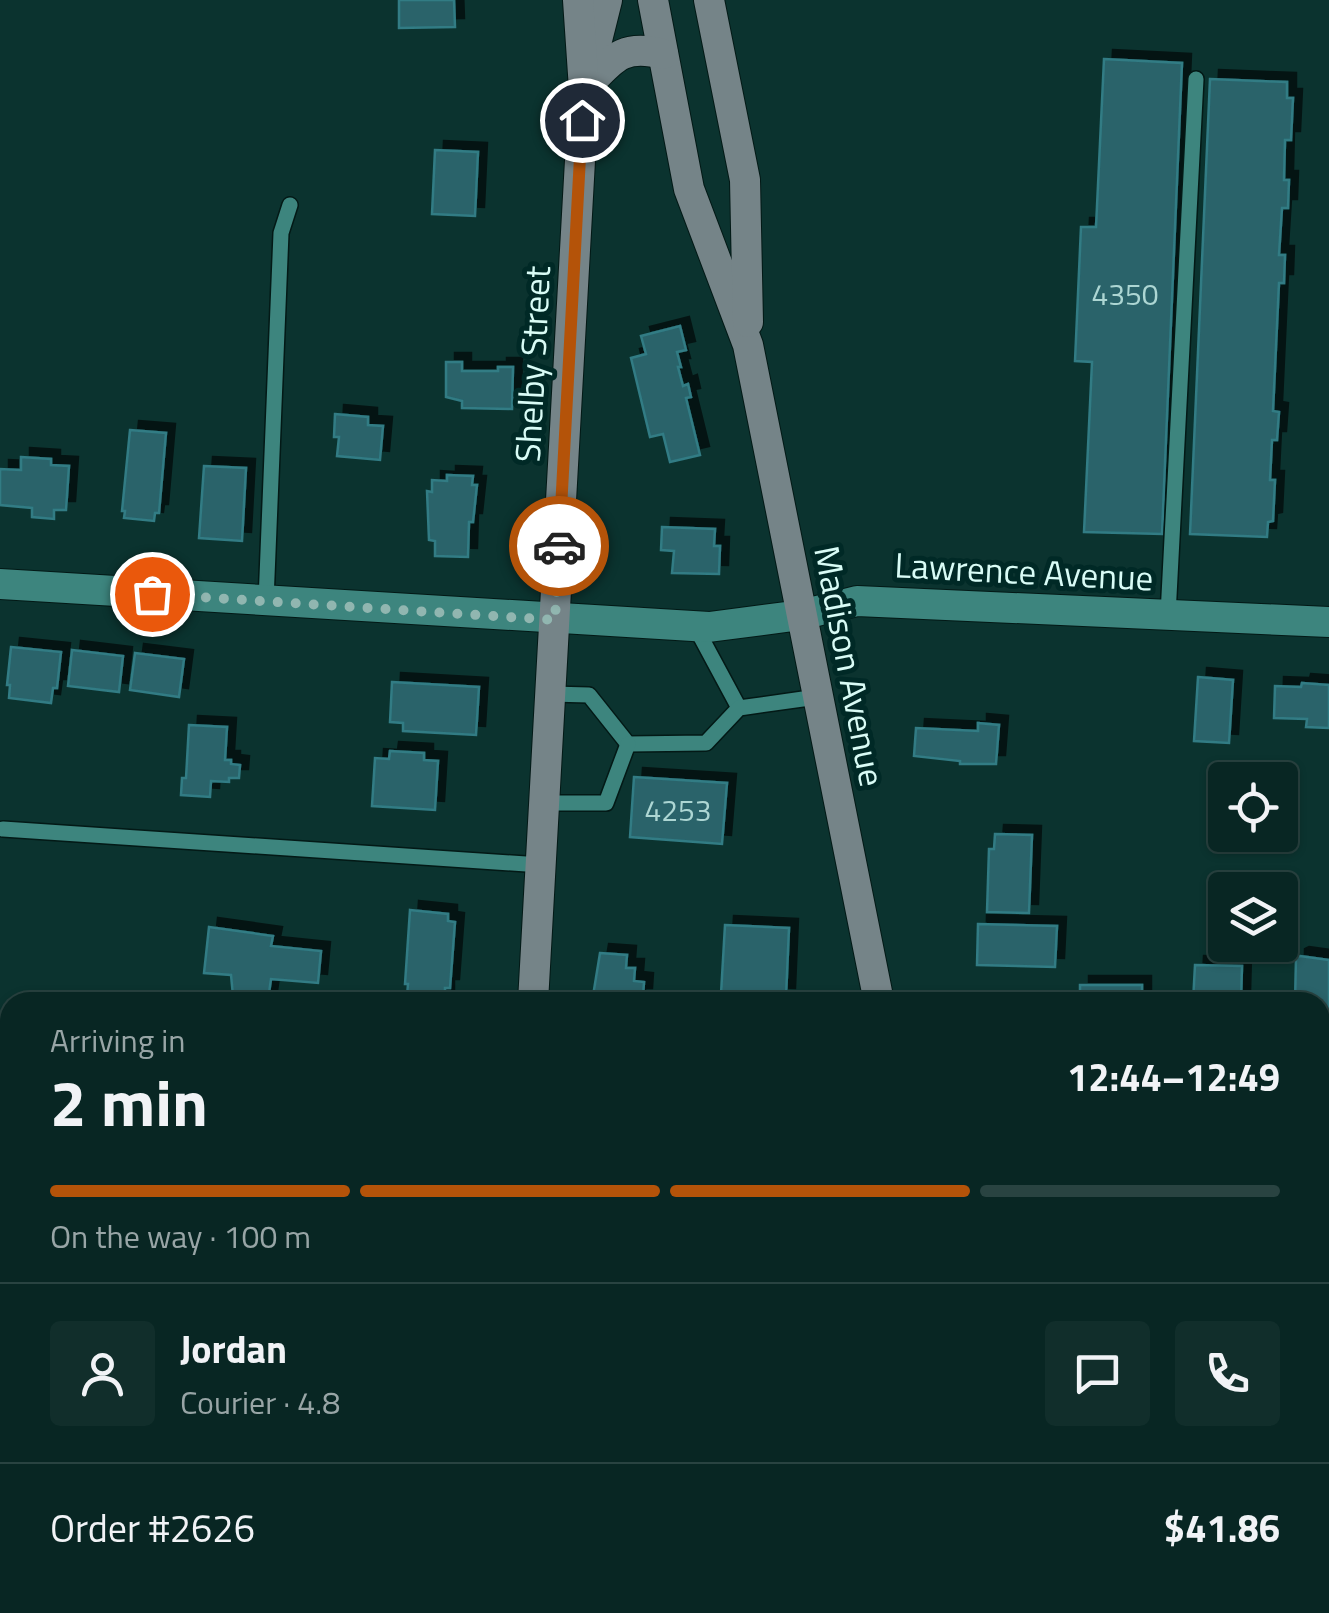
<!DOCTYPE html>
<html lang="en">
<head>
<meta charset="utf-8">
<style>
	:root { --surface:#082623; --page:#112e2b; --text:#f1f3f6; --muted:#98a5a6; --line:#294341; --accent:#b45309 }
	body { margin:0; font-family:"Titillium Web",sans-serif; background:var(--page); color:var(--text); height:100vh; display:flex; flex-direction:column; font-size:38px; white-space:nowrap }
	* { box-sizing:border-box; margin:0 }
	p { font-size:32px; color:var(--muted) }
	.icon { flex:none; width:55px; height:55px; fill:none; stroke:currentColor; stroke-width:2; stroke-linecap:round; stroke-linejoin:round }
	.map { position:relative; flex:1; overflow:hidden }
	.panel { position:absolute; left:0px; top:992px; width:1330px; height:622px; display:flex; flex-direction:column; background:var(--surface); border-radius:30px 30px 0 0; box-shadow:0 2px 8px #0004,0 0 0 2px var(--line) }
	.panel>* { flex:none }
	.controls { position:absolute; left:1208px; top:762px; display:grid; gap:20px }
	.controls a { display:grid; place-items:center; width:90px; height:90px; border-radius:10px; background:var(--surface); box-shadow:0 2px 8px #0004,0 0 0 2px var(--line); font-size:50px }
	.pin { position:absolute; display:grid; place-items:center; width:85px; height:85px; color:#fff; margin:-42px; border:5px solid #fff; border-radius:50%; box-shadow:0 2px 10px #0007 }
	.courier { position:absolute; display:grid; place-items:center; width:100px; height:100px; margin:-50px; border:8px solid #b45309; border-radius:50%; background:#fff; color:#222; box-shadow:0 2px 12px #0007 }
	.overview em { font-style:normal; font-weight:700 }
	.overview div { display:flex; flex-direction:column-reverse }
	.overview { display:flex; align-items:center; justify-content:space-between; height:170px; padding:0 50px }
	h1 { font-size:65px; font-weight:700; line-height:75px }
	.bar { display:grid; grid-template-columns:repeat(4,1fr); gap:15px 10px; align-content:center; height:120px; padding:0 50px }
	.bar i { height:12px; border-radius:8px; background:var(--line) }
	.bar .on { background:var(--accent) }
	.bar p { grid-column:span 4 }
	.line { display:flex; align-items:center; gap:25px; padding:0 50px; border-top:2px solid var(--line) }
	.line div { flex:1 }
	.round { display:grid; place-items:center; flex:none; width:105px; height:105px; border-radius:10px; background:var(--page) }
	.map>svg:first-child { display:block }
</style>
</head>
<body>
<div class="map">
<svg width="1329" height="1613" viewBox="0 0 1329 1613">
	<defs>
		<filter id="shadow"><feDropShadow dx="9" dy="-9" stdDeviation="0" flood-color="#0009"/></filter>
	</defs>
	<rect width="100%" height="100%" fill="#0b332f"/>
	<g fill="#29646b" stroke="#317b84" stroke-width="2.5" filter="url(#shadow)">
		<polygon points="399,0 454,0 455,27 399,28"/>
		<polygon points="1104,59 1182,63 1162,534 1084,532 1092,362 1075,361 1081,227 1096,227"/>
		<polygon points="1210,79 1287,82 1287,98 1293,98 1291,140 1285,140 1284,180 1289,180 1288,208 1282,208 1279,255 1285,255 1284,283 1279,283 1273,411 1279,412 1277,440 1272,440 1270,480 1275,480 1273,521 1268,522 1267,537 1190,534"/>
		<polygon points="435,150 478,152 475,216 432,214"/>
		<polygon points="680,326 686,350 677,352 681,367 678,367 683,386 688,384 691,397 686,398 700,455 670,462 663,434 650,437 631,358 646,354 641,336"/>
		<polygon points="446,362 462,362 462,371 498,371 498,367 513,367 512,409 462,408 462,401 446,397"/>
		<polygon points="335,414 368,417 368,425 383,426 380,460 337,456 339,437 334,437"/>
		<polygon points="130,430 166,433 159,513 155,513 154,521 124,518 125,511 122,511"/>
		<polygon points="21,457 51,459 51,465 69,466 66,510 54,510 54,519 32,517 32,508 0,505 0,469 21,470"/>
		<polygon points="204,466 246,468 242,541 199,538"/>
		<polygon points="447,475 473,476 472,485 477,485 473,522 469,522 468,557 435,556 435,541 429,540 427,491 432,492 432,480 447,481"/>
		<polygon points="662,527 715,529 714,546 720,546 719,574 672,573 674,551 661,550"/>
		<polygon points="11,647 61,652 57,688 53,688 51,703 9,698 10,685 7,685"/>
		<polygon points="72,650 123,656 119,692 68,686"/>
		<polygon points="135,653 184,659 179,697 130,690"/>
		<polygon points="1198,677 1233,680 1229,743 1194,741"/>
		<polygon points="392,682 479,687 476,735 403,731 403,723 390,722"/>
		<polygon points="1302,683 1329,685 1329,728 1306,727 1307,719 1274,718 1275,686 1301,687"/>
		<polygon points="978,723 999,725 996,764 960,764 960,761 914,756 916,728 978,731"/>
		<polygon points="189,725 227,727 225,760 231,760 231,764 240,765 239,778 229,778 229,782 211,781 210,797 181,795 182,778 186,778"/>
		<polygon points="390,751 424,753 424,760 438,761 435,810 372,806 375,758 389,759"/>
		<polygon points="634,777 727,783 722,844 630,837"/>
		<polygon points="995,834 1032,835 1029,913 987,912 989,849 994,849"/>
		<polygon points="410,910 448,914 448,921 455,922 450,988 445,988 445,999 407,996 408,984 405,984"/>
		<polygon points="978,924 1057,926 1055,967 977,965"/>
		<polygon points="725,925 789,928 786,997 721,994"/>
		<polygon points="209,927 273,936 271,946 321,951 318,983 271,979 268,1000 233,996 231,975 204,973"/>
		<polygon points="600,953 627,955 626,968 635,968 634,981 644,982 643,997 636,997 636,1002 592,1002"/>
		<polygon points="1300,956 1329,960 1329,1023 1320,1023 1320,1002 1295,1002 1296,958"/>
		<polygon points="1195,965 1242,966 1241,1002 1193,1002"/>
		<rect x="1080" y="985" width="62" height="17"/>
		<polygon points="348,1605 392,1605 391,1613 348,1613"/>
		<polygon points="569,1605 644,1605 643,1613 569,1613"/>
		<rect x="672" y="1605" width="40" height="8"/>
	</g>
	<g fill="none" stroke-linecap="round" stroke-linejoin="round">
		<defs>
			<g id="lane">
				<polyline points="266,601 281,233 290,205"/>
				<polyline points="1168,615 1196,79"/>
				<polyline points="696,628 739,708"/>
				<polyline points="551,694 589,695 628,744 706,743 739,708 817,697"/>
				<polyline points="544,803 606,803 628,744"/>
				<polyline points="3,829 541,865"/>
			</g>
			<g id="street">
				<polyline points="0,584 709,627 801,615 857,601 1329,622"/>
				<polyline points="1320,1081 1329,1082"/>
				<polyline points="0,1490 10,1534"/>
				<polyline points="1320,1548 1329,1549"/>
				<polyline points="26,1605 28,1613"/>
			</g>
			<g id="secondary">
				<polyline points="653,0 689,189 748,345 879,1002"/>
				<polyline points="709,0 745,180 748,322"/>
				<polyline points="589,72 607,0"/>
				<path d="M 584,89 C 612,60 621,43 663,54"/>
				<polyline points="533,1002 584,89 578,0"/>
				<polyline points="1029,1605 1031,1613"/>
				<polyline points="497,1613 498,1605"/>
			</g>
		</defs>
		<use href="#lane" stroke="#031916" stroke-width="18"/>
		<use href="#street" stroke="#031916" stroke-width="32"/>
		<use href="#secondary" stroke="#031916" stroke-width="32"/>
		<use href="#lane" stroke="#3d857e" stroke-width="15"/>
		<use href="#street" stroke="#3d857e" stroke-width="30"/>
		<use href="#secondary" stroke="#758488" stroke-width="30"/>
		<defs>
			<g id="rail">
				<polyline points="0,1135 10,1177"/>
				<polyline points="110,1605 111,1613"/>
			</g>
		</defs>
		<use href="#rail" stroke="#baddd8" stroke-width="11"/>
		<use href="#rail" stroke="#002926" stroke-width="8" stroke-dasharray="22" stroke-linecap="butt"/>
	</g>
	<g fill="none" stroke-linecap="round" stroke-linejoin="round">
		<polyline stroke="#91b6b0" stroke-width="10" stroke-dasharray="0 18" points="152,594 555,620 559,546"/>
		<polyline stroke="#b45309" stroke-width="12" points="559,546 582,120"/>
	</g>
	<g text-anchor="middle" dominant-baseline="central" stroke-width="10" stroke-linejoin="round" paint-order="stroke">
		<g font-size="30" fill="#add6d3">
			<text x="1125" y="294">4350</text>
			<text x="678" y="810">4253</text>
		</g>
		<g font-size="35" fill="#d9fcf6" stroke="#002926">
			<text transform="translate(532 364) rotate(-87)">Shelby Street</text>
			<text transform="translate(1024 571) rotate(3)">Lawrence Avenue</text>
			<text transform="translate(850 666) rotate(79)">Madison Avenue</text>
		</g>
	</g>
</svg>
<div class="controls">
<a><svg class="icon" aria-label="locate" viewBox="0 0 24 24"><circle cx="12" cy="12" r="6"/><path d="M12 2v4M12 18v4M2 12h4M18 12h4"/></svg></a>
<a><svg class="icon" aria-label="layers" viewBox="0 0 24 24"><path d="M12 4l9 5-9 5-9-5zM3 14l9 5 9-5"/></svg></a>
</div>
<div class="pin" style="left:152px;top:594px;background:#ea580c"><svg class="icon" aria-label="bag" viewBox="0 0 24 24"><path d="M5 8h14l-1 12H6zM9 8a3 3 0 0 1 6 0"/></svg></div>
<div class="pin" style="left:582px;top:120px;background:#1f2937"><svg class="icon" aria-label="home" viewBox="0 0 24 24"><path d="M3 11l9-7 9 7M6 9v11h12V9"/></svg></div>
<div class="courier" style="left:559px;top:546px"><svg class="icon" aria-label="car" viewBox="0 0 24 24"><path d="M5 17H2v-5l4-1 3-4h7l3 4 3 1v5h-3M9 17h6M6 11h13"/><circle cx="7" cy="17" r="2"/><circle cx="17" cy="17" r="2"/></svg></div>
<section class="panel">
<div class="overview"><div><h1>2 min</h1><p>Arriving in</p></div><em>12:44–12:49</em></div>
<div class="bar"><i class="on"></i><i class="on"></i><i class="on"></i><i></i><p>On the way · 100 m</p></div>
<div class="line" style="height:180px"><a class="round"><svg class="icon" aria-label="person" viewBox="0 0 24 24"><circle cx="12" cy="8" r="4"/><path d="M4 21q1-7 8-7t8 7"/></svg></a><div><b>Jordan</b><p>Courier · 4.8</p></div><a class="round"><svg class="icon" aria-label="chat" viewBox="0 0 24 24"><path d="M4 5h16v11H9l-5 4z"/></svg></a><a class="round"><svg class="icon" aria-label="phone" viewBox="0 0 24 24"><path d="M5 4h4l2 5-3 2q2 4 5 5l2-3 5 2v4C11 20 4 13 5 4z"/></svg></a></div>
<div class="line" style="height:130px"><div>Order #2626</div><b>$41.86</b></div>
</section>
</div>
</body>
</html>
